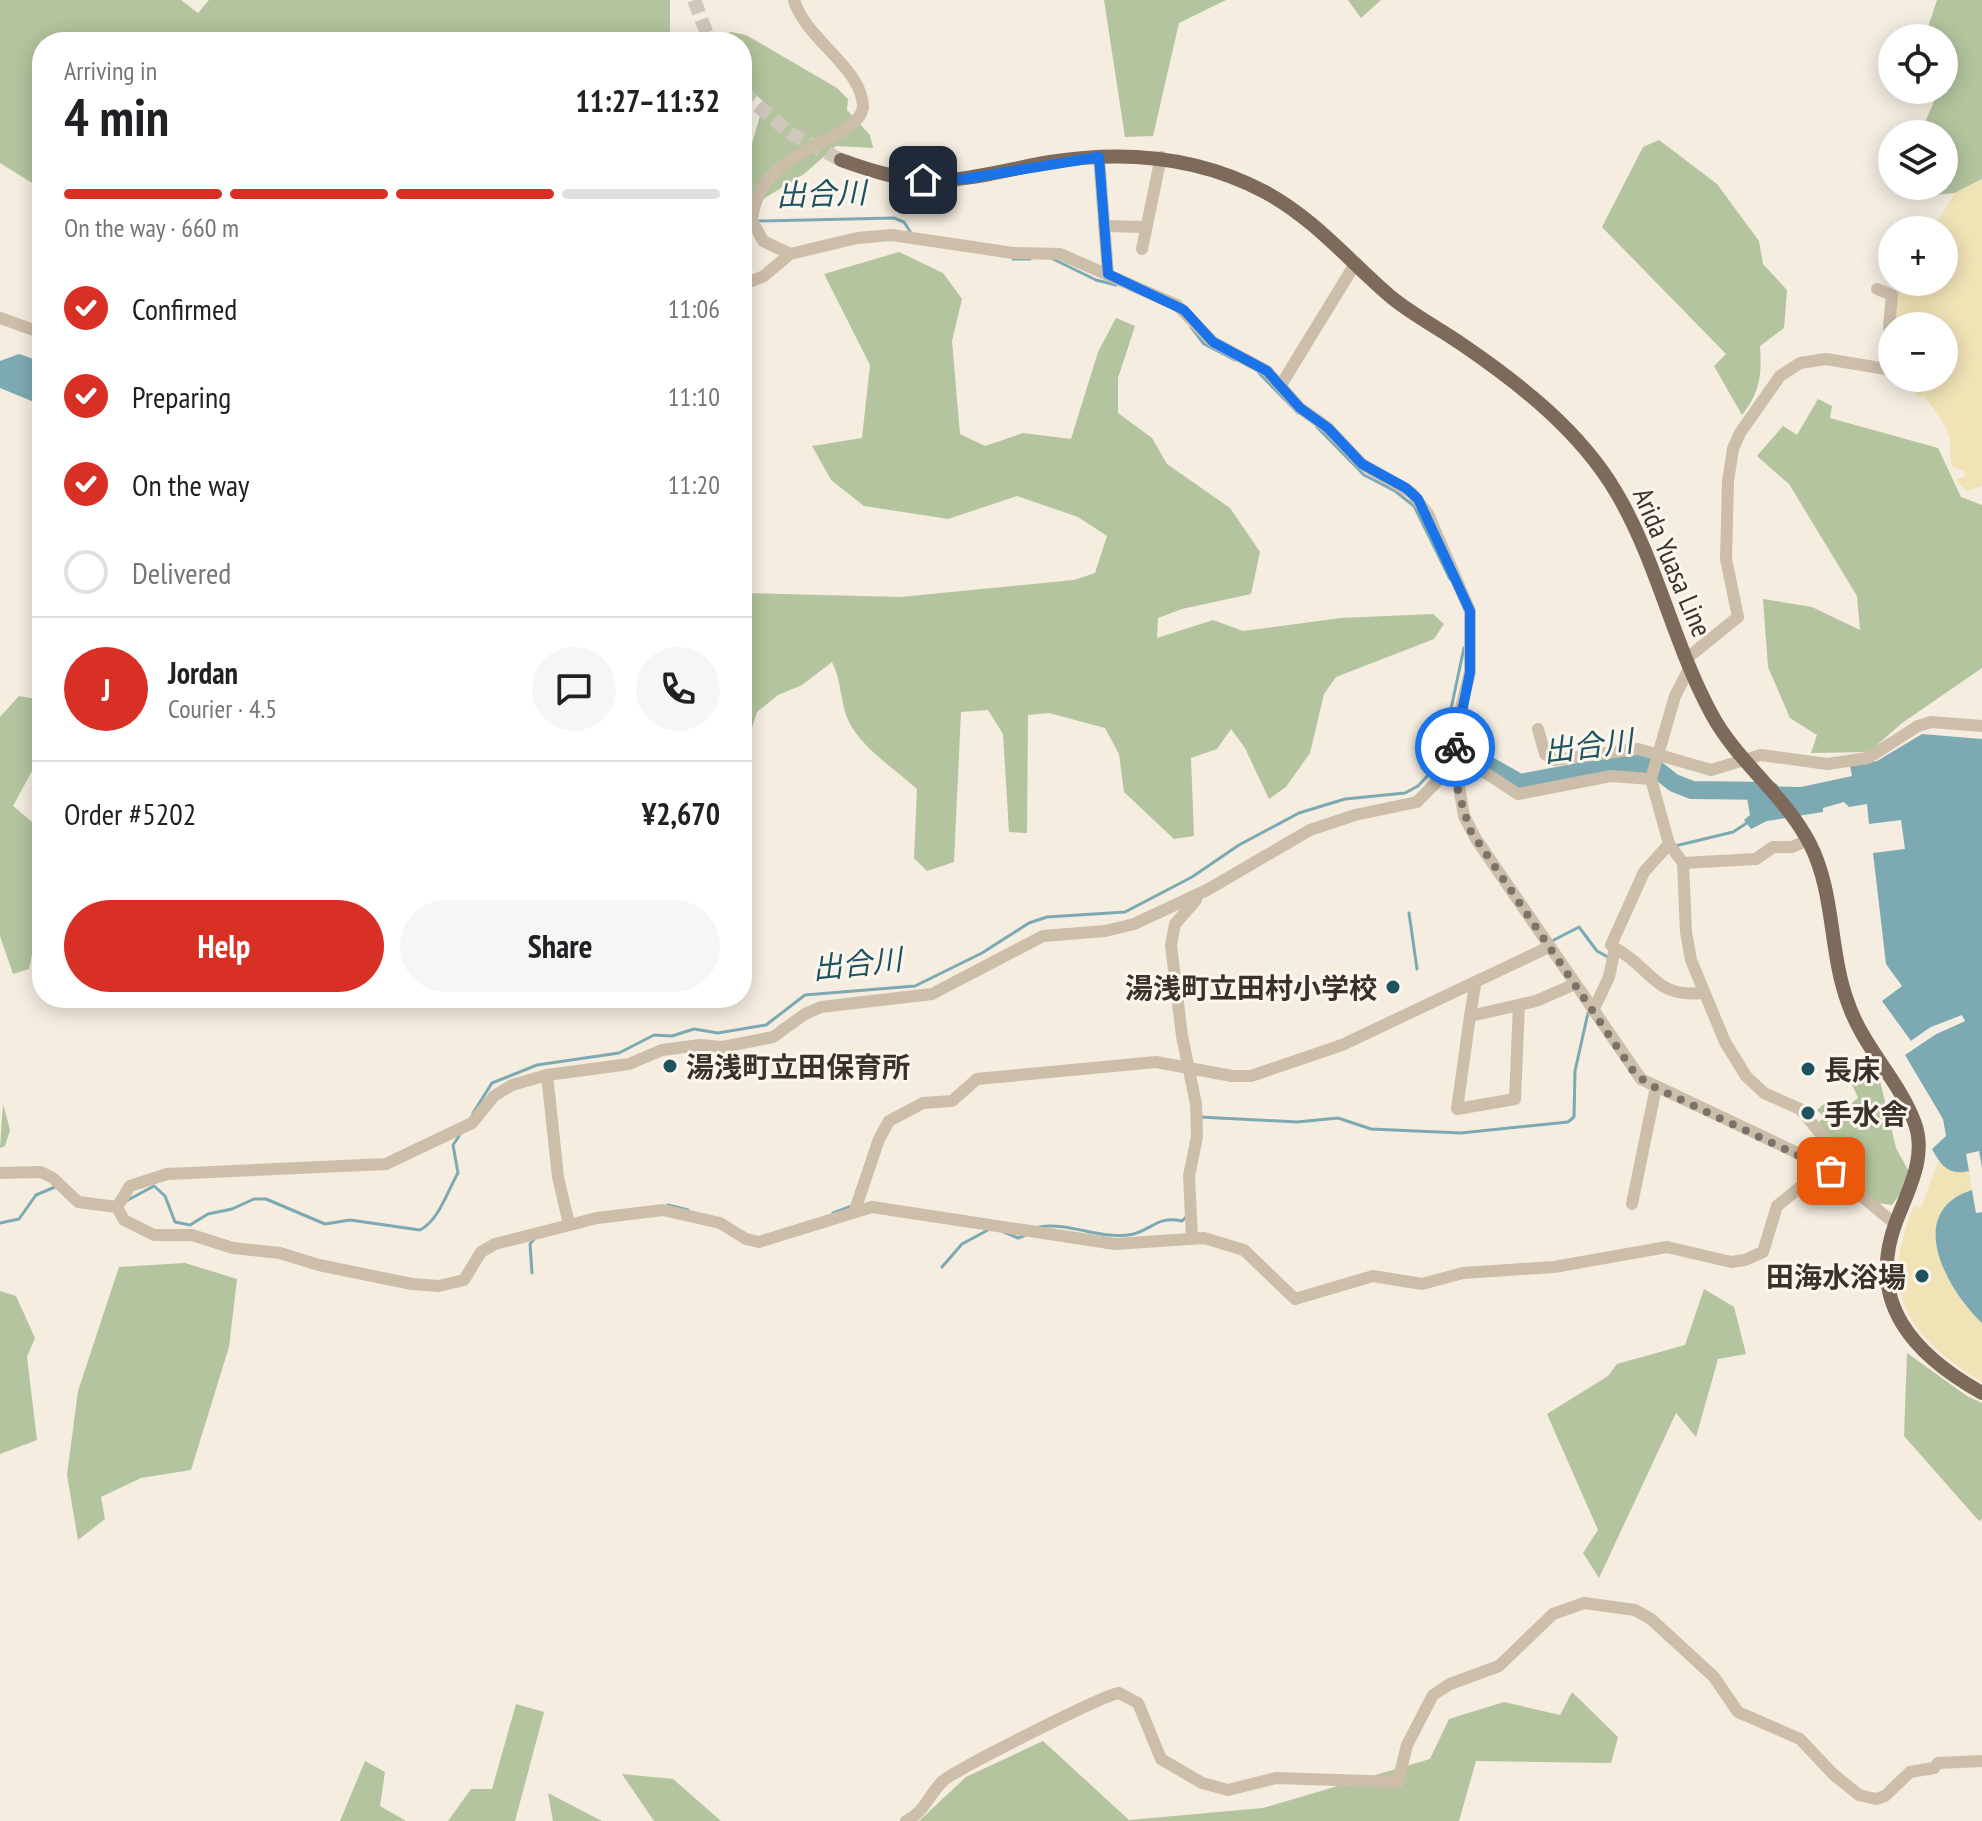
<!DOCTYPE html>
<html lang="en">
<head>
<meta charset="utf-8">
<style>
	:root { --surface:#fff; --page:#f6f6f6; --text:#202124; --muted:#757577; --line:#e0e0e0; --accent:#d93025 }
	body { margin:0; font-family:"PT Sans Narrow","Noto Sans JP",sans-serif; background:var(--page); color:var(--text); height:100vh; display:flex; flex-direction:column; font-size:30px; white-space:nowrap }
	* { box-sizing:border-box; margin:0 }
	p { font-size:26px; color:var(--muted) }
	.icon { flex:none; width:44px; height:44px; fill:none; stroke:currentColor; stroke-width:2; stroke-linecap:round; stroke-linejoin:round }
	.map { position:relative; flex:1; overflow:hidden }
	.side { position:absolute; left:32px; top:32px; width:720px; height:976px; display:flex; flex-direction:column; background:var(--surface); border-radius:32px; box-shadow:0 4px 20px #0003 }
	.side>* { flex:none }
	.buttons { position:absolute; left:1878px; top:24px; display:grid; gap:16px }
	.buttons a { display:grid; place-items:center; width:80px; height:80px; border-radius:50%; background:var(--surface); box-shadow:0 4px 20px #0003; font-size:40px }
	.pin { position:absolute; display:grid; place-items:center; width:68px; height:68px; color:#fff; margin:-34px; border-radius:16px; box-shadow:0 4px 12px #0006 }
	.courier { position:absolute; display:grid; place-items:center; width:80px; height:80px; margin:-40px; border:6px solid #1a73e8; border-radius:50%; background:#fff; color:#222; box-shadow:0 2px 10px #0007 }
	.overview em { font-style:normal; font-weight:800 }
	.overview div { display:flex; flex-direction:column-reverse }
	.overview { display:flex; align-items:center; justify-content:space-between; height:136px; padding:0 32px }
	h1 { font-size:52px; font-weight:800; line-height:60px }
	.bar { display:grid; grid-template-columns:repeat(4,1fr); gap:12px 8px; align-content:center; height:96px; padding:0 32px }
	.bar i { height:10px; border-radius:6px; background:var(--line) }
	.bar .current { background:var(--accent) }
	.bar p { grid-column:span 4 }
	.line { display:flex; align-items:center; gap:20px; padding:0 32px; border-top:2px solid var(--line) }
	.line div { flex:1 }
	.round { display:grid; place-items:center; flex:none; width:84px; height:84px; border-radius:42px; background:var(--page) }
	ol { padding:0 32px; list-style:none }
	li { display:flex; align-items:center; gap:24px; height:88px }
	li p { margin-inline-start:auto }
	li .icon { padding:8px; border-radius:50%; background:var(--accent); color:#fff; stroke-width:4 }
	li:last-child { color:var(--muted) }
	li i { width:44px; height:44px; border:4px solid var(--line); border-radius:50% }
	.primary-button { display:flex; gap:16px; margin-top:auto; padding:16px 32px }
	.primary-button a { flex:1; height:92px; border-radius:48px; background:var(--accent); color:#fff; font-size:32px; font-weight:800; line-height:92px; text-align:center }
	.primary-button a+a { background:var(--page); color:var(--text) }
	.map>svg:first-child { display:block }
</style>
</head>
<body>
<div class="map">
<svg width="1982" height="1821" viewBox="0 0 1982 1821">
	<rect width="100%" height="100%" fill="#f4ede0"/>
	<g fill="#b3c49e">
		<polygon points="0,0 181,0 198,13 209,0 670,0 670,42 42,42 42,189 0,163"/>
		<polygon points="1104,0 1226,0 1179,23 1153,136 1125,137"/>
		<polygon points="1348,0 1381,0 1361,18"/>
		<polygon points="1937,0 1982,0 1982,179 1955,193 1926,196 1924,186 1944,186 1944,134 1920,134 1939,90 1944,90 1944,78 1954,55 1944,48 1944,38 1925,36"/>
		<polygon points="731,32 746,35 837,88 848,99 847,110 870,135 873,148 836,146 804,174 742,212 742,159 751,147 764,102 742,82 742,42 720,42 719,36"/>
		<path d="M 1659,140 L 1717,184 L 1759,241 L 1763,264 L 1787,290 L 1784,328 L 1760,346 C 1762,375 1760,392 1742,415 L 1714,366 L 1726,354 L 1602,227 L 1643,147 Z"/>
		<path d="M 899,252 L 943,273 L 962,299 L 952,341 L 960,434 L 985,446 L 1023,433 L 1071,439 L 1098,352 L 1116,318 L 1135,326 L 1118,378 L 1118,413 L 1152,438 L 1167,464 L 1230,508 L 1260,552 L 1251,594 L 1182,609 L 1158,618 L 1157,638 L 1213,620 L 1243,631 L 1341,618 L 1433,614 L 1444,624 L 1434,639 L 1336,677 L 1324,694 L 1310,753 L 1286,787 L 1269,799 L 1245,748 L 1231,729 L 1217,749 L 1191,758 L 1194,836 L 1174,839 L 1124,792 L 1119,754 L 1105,728 L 1049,713 L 1028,715 L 1027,833 L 1009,832 L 1003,734 L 988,710 L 961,712 L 954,862 L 927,871 L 914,858 L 917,789 C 895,769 862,748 849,722 C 840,704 842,681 832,662 L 802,685 L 778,695 L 757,712 L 742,759 L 742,593 L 900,597 L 1074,580 L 1095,573 L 1107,536 L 1078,517 L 1017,496 L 948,519 L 864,506 L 831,480 L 812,446 L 862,438 L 870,365 L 824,274 Z"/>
		<polygon points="1818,399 1832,406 1830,418 1938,448 1961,497 1982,505 1982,668 1902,723 1869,752 1811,753 1817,735 1790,718 1768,667 1763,599 1812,607 1860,630 1857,596 1789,484 1757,456 1783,426 1797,435"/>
		<polygon points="19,696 42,700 42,774 33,769 13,806 42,830 42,902 37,897 37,931 29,969 13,974 0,936 0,717"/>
		<path d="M 1858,1069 L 1874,1073 L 1880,1081 L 1896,1148 L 1908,1170 L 1902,1191 L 1892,1205 L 1878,1203 L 1833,1167 L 1838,1151 L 1818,1123 L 1824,1117 L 1817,1110 C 1836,1093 1830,1104 1848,1106 L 1858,1098 L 1850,1080 Z"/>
		<polygon points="3,1104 10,1130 5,1146 0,1148"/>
		<polygon points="185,1263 237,1279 229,1347 191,1470 141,1478 101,1497 105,1519 78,1540 67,1475 78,1391 119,1267"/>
		<polygon points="1704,1289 1734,1307 1746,1354 1718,1359 1696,1437 1676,1413 1599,1578 1583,1553 1598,1530 1547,1414 1608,1376 1617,1364 1685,1345"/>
		<polygon points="0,1291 16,1296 35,1338 27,1357 37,1440 0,1454"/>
		<polygon points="1907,1353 1967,1396 1982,1403 1982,1519 1979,1521 1904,1436"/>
		<polygon points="1572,1692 1618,1737 1611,1763 1476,1761 1459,1821 919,1821 966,1777 1043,1741 1129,1820 1263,1808 1430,1759 1449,1719 1504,1702 1560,1715"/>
		<polygon points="516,1704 544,1712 515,1821 448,1821 471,1789 492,1789"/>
		<polygon points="365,1761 385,1772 380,1806 406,1821 340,1821"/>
		<polygon points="622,1774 673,1779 721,1821 654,1821"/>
		<polygon points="548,1793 602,1821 553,1821"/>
	</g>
	<g fill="#f0e3b6">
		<path d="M 1982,180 L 1982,486 L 1967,491 L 1955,480 L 1965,476 L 1964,471 L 1953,467 C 1948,456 1951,452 1950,442 C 1949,426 1932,407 1923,395 L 1918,398 L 1907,378 L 1944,378 L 1944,326 L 1893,326 L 1895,300 L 1902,282 L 1944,282 L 1944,230 L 1932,230 L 1955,193 Z"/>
		<path d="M 1938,1161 C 1948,1171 1955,1174 1969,1171 L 1972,1190 C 1903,1212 1947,1290 1982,1323 L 1982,1382 C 1908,1336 1877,1293 1914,1206 L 1921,1208 Z"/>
	</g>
	<g fill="#7daab2">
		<polygon points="19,354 42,362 42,410 34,402 0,388 0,361"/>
		<path d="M 1922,734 L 1982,739 L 1982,1168 L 1979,1151 L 1966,1154 L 1969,1171 C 1949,1176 1941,1166 1932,1149 L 1946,1136 L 1943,1119 L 1905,1055 L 1936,1034 L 1965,1021 L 1931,1027 L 1911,1041 L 1882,1001 L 1902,986 L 1886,964 L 1873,853 L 1905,849 L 1901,820 L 1869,824 L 1867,804 L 1849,807 L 1844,802 L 1823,808 L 1823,812 L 1767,821 L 1751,829 L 1744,820 L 1750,815 L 1745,786 L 1801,787 L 1852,776 L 1850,766 L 1877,761 Z"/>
		<path d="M 1972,1190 L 1976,1213 L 1982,1212 L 1982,1323 C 1947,1290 1903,1212 1972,1190 Z"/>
	</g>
	<polygon fill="#f4ede0" points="1962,1015 1965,1021 1936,1034 1901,1057 1902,1052 1939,1028 1912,1045 1908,1044 1911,1041 1931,1027"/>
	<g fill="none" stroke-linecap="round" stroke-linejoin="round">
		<g stroke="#7daab2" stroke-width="3">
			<polyline points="757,221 894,218 904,222 911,233"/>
			<polyline points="1013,259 1030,259"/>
			<polyline points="1053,259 1096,280 1116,285"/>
			<polyline points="1191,327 1204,344 1235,360"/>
			<polyline points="1259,373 1298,413"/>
			<polyline points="1317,427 1364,475 1395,491 1414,506 1450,579"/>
			<polyline points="1675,846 1733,832 1750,821"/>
			<polyline points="1409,913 1417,969"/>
			<polyline points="1550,942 1579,927 1597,951 1608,957"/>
			<polyline points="473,1113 492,1083 537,1065 619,1053 654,1035 672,1036 694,1029 718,1033 766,1025 805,995 915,986 982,953 1029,923 1047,917 1125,912 1192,877 1239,845 1299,813 1345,799 1405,793 1418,786 1444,758 1446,732 1464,648"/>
			<polyline points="1200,1117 1297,1122 1338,1118 1371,1129 1461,1133 1568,1122 1574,1117 1575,1071 1588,1013"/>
			<path d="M 126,1201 L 154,1186 L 165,1196 L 175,1222 L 190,1225 L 208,1214 L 232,1209 L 254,1199 L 266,1199 L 325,1224 L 350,1220 L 420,1230 C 439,1220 447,1192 458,1173 L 453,1145 L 461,1133"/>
			<polyline points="668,1205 688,1210"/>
			<polyline points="833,1213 852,1206"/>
			<polyline points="0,1223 19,1219 36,1195 55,1187"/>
			<path d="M 1039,1227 C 1070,1222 1097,1239 1128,1235 C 1150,1233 1155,1215 1182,1221 L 1187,1216"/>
			<polyline points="1004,1232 1018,1238 1026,1235"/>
			<polyline points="942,1267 962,1244 988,1230"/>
			<polyline points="532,1273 530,1244 535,1238"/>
		</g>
		<polyline stroke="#7daab2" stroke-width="18" points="1446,752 1474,757 1520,783 1626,763 1651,765 1674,783 1692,790 1771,791"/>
		<g stroke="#cfc7bc" stroke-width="14" stroke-dasharray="14 7" stroke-linecap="butt">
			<polyline points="694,0 710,42"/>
			<polyline points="742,92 790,133 841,160"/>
		</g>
		<g stroke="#cdbeaa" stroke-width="12">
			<path d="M 794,0 C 805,39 864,69 863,108 C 854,146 760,144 752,220 L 763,241 L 790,254 L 857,238 L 892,235 L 1013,253 L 1060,254 L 1177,305 L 1213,342 L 1267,371 L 1300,408 L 1328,428 L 1362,464 L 1412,493 L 1428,514 L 1470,611 L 1470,672 L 1456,729 L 1455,763 L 1464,816 L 1476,839 L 1641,1079 L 1825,1166 L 1895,1224"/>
			<polyline points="1099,157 1108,274"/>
			<polyline points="1104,226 1145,227"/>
			<polyline points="1142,249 1161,157"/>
			<polyline points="742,285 764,276 790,254"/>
			<polyline points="1877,289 1892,295 1889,327 1892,346"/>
			<polyline points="0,318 42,333"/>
			<polyline points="1281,385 1355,264"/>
			<polyline points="1686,659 1738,617 1726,559 1728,481 1733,449 1740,433 1780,376 1800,363 1826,359 1892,370"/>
			<polyline points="1538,729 1545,754 1554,760 1638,749 1711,770 1761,755 1827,764 1868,758 1918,726 1931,722 1982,726"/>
			<polyline points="1651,779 1611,776 1518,794 1478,768 1455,763 1417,802 1355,815 1310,830 1207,890 1134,924 1105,931 1043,936 932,994 821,1007 805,1014 773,1037 722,1047 700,1045 662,1050 629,1064 547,1075 512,1085 494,1096 472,1123 386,1164 167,1174 130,1186 117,1207 124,1220 154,1235 192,1235 233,1248 280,1253 319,1265 412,1284 439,1286 464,1280 481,1252 495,1244 597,1218 663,1210 720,1223 746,1239 759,1242 872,1207 1115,1244 1204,1238 1244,1250 1295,1299 1373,1276 1422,1284 1463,1273 1554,1267 1667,1247 1731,1262 1745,1260 1763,1252 1777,1206 1828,1164 1833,1148 1800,1109 1764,1093 1746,1076 1725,1042 1691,960 1686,932 1683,863 1669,844 1651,779 1675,696 1690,667"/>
			<polyline points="1683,863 1756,859 1773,847 1792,847 1808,840"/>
			<path d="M 1615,948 C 1652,968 1654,998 1702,993"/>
			<polyline points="1475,985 1470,1016 1536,1001 1575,984"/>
			<polyline points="1593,1011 1609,977 1615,948 1611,945 1644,872 1669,844"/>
			<polyline points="1470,1016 1457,1109 1515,1099 1519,1005"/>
			<polyline points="547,1075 558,1177 569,1224"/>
			<polyline points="0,1173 41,1172 53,1178 78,1202 117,1207"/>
			<polyline points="1632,1204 1656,1087"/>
			<polyline points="855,1210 879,1139 889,1121 923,1103 952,1101 977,1079 1156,1062 1232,1076 1251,1076 1342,1045 1549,947"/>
			<polyline points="1192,1237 1189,1176 1197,1137 1196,1104 1182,1036 1171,945 1175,924 1196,900"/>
			<path d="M 906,1821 C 926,1811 928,1795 943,1781 C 955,1770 1103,1695 1119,1693 L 1138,1703 L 1161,1759 L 1202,1783 L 1228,1790 L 1276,1778 L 1398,1782 L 1407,1745 L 1433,1695 L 1450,1684 L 1499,1666 L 1553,1614 L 1584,1603 L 1635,1610 L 1651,1619 L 1714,1677 L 1738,1712 L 1800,1739 L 1833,1774 L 1859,1795 L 1876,1799 L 1885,1796 L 1910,1772 L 1934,1768 L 1938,1763 L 1982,1761"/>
		</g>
		<path stroke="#7d6a5b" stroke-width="14" d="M 841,160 C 869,170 896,179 926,180 C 968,182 1008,169 1050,162 C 1125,150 1197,156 1265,192 C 1315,219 1349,261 1391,297 C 1413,315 1440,329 1463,345 C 1520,384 1580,431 1616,492 C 1657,561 1673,643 1711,713 C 1737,762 1785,795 1810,844 C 1835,893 1829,952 1848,1003 C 1863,1047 1898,1079 1914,1121 C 1928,1156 1908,1190 1896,1222 C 1865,1304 1916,1356 1982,1393"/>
	</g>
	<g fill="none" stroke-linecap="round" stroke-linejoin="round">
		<polyline stroke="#7b736a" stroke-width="8" stroke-dasharray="0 14.4" points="1455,747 1458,791 1470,830 1634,1072 1648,1084 1831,1171"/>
		<polyline stroke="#1a73e8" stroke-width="10" points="923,180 964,179 1099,157 1108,274 1184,310 1213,342 1267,371 1300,408 1328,428 1362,464 1406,488 1418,499 1470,611 1470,672 1455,747"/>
	</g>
	<g fill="#1d525e" stroke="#fbf6ed" stroke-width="3">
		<circle cx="1393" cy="987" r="8"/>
		<circle cx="670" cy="1066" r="8"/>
		<circle cx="1808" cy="1069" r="8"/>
		<circle cx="1808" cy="1113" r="8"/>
		<circle cx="1922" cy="1276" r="8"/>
	</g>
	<g text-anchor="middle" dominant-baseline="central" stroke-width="6" stroke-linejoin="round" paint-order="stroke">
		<g font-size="28" fill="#3a312a" stroke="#fbf6ed">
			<text transform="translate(1673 562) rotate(67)">Arida Yuasa Line</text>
		</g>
		<g font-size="28" font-weight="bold" fill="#3a312a" stroke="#fbf6ed" text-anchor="start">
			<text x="1377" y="987" text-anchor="end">湯浅町立田村小学校</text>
			<text x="686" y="1066">湯浅町立田保育所</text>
			<text x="1824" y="1069">長床</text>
			<text x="1824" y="1113">手水舎</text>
			<text x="1906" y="1276" text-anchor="end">田海水浴場</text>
		</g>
		<g font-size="30" font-style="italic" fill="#1d525e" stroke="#fbf6ed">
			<text transform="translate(821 193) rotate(-2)">出合川</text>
			<text transform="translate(1588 745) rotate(-7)">出合川</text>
			<text transform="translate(857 963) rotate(-6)">出合川</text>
		</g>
	</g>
</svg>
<div class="buttons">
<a><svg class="icon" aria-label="locate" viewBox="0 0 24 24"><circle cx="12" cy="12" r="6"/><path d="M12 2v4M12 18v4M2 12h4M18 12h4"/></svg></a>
<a><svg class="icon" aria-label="layers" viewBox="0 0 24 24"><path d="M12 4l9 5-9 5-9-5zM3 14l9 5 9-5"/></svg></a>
<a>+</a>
<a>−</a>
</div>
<div class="pin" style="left:1831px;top:1171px;background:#ea580c"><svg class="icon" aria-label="bag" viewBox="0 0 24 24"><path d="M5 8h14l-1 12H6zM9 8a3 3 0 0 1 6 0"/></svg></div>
<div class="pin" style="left:923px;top:180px;background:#1f2937"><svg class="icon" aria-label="home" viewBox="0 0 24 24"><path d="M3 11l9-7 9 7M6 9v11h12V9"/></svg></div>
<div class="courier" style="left:1455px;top:747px"><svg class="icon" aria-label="bike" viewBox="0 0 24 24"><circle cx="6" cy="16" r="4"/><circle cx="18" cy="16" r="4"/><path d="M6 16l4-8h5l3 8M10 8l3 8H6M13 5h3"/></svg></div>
<section class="side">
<div class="overview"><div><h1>4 min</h1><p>Arriving in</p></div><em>11:27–11:32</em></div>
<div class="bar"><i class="current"></i><i class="current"></i><i class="current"></i><i></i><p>On the way · 660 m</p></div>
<ol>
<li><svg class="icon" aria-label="check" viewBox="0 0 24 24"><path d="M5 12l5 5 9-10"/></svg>Confirmed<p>11:06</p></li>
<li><svg class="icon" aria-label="check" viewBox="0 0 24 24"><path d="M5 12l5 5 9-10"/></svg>Preparing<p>11:10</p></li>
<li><svg class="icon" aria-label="check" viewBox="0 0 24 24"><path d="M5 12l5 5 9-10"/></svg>On the way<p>11:20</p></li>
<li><i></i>Delivered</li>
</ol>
<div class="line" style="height:144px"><b class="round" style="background:var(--accent);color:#fff">J</b><div><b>Jordan</b><p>Courier · 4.5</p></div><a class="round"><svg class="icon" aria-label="chat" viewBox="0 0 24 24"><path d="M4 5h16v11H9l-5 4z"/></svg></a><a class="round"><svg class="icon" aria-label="phone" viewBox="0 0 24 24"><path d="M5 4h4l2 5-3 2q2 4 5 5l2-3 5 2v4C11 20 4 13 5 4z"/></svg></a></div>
<div class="line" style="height:104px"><div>Order #5202</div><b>¥2,670</b></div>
<div class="primary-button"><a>Help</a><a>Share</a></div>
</section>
</div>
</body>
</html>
